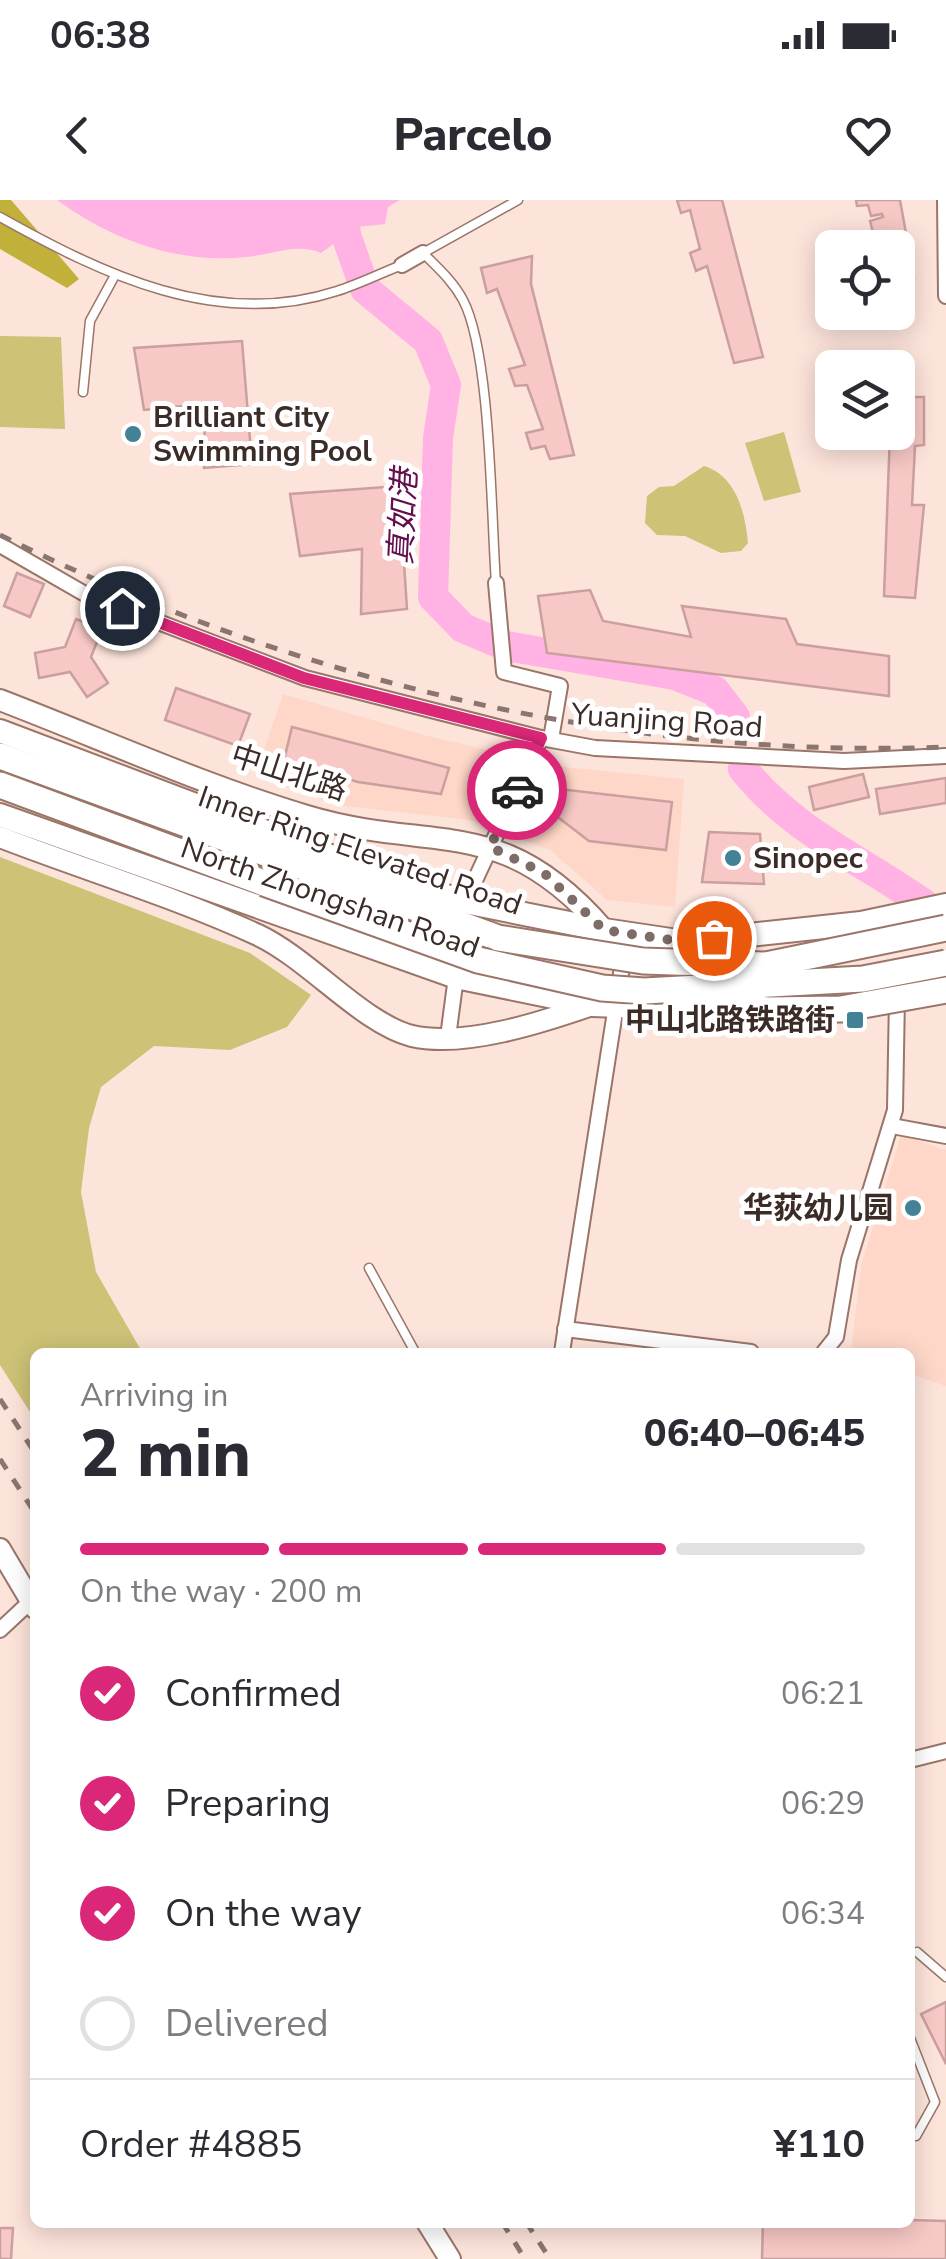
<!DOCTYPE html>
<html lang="en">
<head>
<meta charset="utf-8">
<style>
	:root { --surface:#fff; --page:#f7f7f7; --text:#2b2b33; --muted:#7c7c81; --line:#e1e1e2; --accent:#db2777 }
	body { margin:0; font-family:"Nunito Sans","Noto Sans SC",sans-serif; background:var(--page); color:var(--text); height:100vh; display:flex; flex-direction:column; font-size:38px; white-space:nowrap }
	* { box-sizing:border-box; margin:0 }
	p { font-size:32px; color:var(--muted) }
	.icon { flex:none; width:55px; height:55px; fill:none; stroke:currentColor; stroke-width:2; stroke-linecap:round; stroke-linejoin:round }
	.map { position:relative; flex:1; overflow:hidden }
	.panel { position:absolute; left:30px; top:1148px; width:885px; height:880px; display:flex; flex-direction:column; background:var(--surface); border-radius:15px; box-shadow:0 5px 25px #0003 }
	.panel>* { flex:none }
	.controls { position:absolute; left:815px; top:30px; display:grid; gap:20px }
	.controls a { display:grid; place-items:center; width:100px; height:100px; border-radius:15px; background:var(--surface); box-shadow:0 5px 25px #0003; font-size:50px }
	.pin { position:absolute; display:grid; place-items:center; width:85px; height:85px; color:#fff; margin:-42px; border:5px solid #fff; border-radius:50%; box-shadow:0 2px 10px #0007 }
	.courier { position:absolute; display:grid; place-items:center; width:100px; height:100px; margin:-50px; border:8px solid #db2777; border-radius:50%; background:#fff; color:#222; box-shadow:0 2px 12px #0007 }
	.headline em { font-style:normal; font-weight:800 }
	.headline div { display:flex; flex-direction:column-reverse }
	.headline { display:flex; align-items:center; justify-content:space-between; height:170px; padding:0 50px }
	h1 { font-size:65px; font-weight:800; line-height:75px }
	.bar { display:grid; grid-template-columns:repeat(4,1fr); gap:15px 10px; align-content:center; height:120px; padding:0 50px }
	.bar i { height:12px; border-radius:8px; background:var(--line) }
	.bar .active { background:var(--accent) }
	.bar p { grid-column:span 4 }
	.line { display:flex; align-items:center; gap:25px; padding:0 50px; border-top:2px solid var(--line) }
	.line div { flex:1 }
	ol { padding:0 50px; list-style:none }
	li { display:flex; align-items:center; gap:30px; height:110px }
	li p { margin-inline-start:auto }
	li .icon { padding:10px; border-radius:50%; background:var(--accent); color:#fff; stroke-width:4 }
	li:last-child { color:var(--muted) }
	li i { width:55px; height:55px; border:5px solid var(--line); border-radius:50% }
	.status { display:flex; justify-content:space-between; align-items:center; height:70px; padding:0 50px; background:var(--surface); direction:ltr }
	.status svg { height:28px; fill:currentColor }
	header { display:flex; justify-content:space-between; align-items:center; height:130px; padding:0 50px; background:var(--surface); font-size:45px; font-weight:800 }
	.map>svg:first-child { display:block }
</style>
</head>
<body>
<div class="status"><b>06:38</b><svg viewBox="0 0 49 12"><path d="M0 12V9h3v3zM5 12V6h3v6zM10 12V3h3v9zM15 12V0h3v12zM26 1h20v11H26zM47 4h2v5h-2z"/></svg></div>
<header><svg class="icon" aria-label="back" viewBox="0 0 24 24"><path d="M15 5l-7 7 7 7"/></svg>Parcelo<svg class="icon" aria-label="heart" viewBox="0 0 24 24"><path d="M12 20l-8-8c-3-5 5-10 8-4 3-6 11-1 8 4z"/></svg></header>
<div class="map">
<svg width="946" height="2059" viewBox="0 0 946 2059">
	<rect width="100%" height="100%" fill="#fde4db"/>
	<g fill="#fed7c8">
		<polygon points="283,494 424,535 555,566 684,579 675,707 607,700 550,650 469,620 337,605 255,576"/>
		<polygon points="901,935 946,950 946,1186 910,1174 910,1152 851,1152 861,1066"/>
	</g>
	<g fill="#cdc276">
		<polygon points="0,136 61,137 65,229 0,227"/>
		<polygon points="784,232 801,292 764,301 745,243"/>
		<path d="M 704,266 C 736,276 745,311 748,343 L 741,351 L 721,353 L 685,336 L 657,335 L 645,323 L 647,296 L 659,287 L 674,286 Z"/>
		<polygon points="0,657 250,753 311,795 287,827 230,850 154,846 101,887 89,928 81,992 96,1072 142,1152 35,1152 35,1220 0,1165"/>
	</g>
	<polygon fill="#c1b13a" points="0,0 11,0 79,79 67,88 0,49"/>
	<path fill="#ffb2e3" d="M 57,0 L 400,0 L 388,7 L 385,24 L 357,27 L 321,53 C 297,42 271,55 246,57 C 177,64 112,40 57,0 Z"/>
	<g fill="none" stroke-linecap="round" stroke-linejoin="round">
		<g stroke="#ffb2e3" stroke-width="30">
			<polyline points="343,0 346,35 365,89 428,141 446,185 438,238 433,397 463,428 506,446 675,475 715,491 735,517"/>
			<path d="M 743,569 C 798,638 879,667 946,720"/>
		</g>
	</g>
	<g fill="#f7c8c5" stroke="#caa09e" stroke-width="2.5">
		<polygon points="677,0 722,0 763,157 734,163 707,66 696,71 690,53 700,49 690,10 681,13"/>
		<polygon points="856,0 900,0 914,78 898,82 898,48 888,48 886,41 876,43 870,21 883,17 882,14 871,16 868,5 857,6"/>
		<polygon points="532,56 531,84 574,255 550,259 545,246 531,249 526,233 543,229 527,185 515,186 509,169 525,165 497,89 487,93 481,68"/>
		<polygon points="242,141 252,264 204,268 205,204 144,210 134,148"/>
		<polygon points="898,197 924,197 924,245 915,246 912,305 924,305 915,398 884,396 890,232 898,232"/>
		<polygon points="399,286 407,409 361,414 362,349 300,356 290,294"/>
		<polygon points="17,373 44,384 30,417 4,406"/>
		<polygon points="590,390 603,421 691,437 682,406 786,419 797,444 889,456 889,496 547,453 538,396"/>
		<polygon points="76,419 102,429 91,457 108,483 87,497 70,472 39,478 35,453 65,447"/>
		<polygon points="176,488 250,514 238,546 165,520"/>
		<polygon points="292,527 449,568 441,594 358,582 284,560"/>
		<polygon points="863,574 869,597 814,610 809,587"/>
		<polygon points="946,578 946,603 880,614 876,589"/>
		<polygon points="559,589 672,602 666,650 589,641 555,615"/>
		<polygon points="709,632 760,634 764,684 702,682"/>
		<polygon points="946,1802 946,1864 921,1814"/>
		<polygon points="910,2020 946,2021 946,2059 762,2059 763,2022"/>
		<polygon points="0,2028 13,2028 11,2059 0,2059"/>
	</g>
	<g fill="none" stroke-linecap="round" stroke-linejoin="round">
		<defs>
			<g id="lane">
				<path d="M 0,17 C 102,74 217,130 337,91 C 359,84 381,73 402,65"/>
				<polyline points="83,192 90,121 114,77"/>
				<path d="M 496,383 C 491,316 491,153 463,100 C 453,81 438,68 423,53 L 518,0"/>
				<polyline points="369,1068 415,1152"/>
				<polyline points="917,1752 946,1777"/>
				<polyline points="910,1838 935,1902 916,1936 910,1936"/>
			</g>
			<g id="street">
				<polyline points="945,0 946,96"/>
				<polyline points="402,65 423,53"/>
				<polyline points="0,345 85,394 305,478 541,538 595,548 844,561 946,556"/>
				<polyline points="496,383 504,472 560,486 551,539"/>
				<polyline points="465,702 541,538"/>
				<polyline points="448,837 456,777"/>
				<polyline points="892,926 946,936"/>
				<polyline points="565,1129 751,1152"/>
				<polyline points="562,1152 624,754"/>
				<polyline points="824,1152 836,1137 849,1060 895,910 897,796"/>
				<polyline points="0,1430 31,1401"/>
				<polyline points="910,1560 946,1551"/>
			</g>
			<g id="secondary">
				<path d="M 0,500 C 102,539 203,585 307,616 C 435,654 501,611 604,730"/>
				<path d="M 0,637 C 85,670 176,697 258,735 C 309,759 363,824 412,836 C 464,848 543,822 592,805"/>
				<polyline points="0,1349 35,1408"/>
				<polyline points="427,2022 450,2059"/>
			</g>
			<g id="primary">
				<polyline points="0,531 383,676 465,702 604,730 684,742 861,723 946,705"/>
				<polyline points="0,615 456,777 592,805 710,809"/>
				<polyline points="797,801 946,778"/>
			</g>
			<g id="highway">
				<polyline points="0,556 498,738"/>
				<polyline points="0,585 264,683"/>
			</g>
		</defs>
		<use href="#lane" stroke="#9a7568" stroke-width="11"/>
		<use href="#street" stroke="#9a7568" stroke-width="18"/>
		<use href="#secondary" stroke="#9a7568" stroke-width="24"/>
		<use href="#primary" stroke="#9a7568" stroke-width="26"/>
		<use href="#highway" stroke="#9a7568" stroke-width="29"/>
		<use href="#lane" stroke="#fff" stroke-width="8"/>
		<use href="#street" stroke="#fff" stroke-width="14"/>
		<use href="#secondary" stroke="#fff" stroke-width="20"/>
		<use href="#primary" stroke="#fff" stroke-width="22"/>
		<use href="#highway" stroke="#fff" stroke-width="25"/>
		<g stroke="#8a766f" stroke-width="5" stroke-dasharray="12 12" stroke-linecap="butt">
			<path d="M 0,335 C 290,479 621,560 946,547"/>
			<polyline points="0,1199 35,1253"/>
			<polyline points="0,1259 35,1313"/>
			<polyline points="502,2022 525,2059"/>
			<polyline points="526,2022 550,2059"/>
		</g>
		<defs>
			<g id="highway-bridge">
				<polyline points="264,683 478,760 602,788 644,791 863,779 946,763"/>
				<polyline points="498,738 643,761 766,765 946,728"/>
				<polyline points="686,800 767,810 841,809 946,790"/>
			</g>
		</defs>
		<use href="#highway-bridge" stroke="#9a7568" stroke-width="29" stroke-linecap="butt"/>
		<use href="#highway-bridge" stroke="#fff" stroke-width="25"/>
	</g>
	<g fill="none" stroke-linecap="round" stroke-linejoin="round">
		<polyline stroke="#806c66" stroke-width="10" stroke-dasharray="0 18" points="517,590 490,647 544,673 604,730 684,742 714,738"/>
		<polyline stroke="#db2777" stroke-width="12" points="122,408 304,478 541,538 517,590"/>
	</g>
	<g fill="#428196" stroke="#fff" stroke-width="4">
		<circle cx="133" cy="234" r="10"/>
		<circle cx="733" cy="658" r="10"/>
		<rect x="845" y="810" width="20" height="20" rx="5"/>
		<circle cx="913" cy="1008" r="10"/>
	</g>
	<g text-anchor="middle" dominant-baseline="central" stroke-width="10" stroke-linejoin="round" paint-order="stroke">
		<g font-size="30" font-weight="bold" fill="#3c2c27" stroke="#fff" text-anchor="start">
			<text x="153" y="217">Brilliant City<tspan x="153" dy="34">Swimming Pool</tspan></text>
			<text x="753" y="658">Sinopec</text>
			<text x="835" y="820" text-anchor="end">中山北路铁路街</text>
			<text x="893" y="1008" text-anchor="end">华荻幼儿园</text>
		</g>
		<g font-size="30" fill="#3c2c27" stroke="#fff">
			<text transform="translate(667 521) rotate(4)">Yuanjing Road</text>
			<text transform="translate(289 573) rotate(18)">中山北路</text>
			<text transform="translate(360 651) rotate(19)">Inner Ring Elevated Road</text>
			<text transform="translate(330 698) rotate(19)">North Zhongshan Road</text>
		</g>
		<g font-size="32" font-style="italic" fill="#630f4d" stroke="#fff">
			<text transform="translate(403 317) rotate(-87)">真如港</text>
		</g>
	</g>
</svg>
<div class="controls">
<a><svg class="icon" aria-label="locate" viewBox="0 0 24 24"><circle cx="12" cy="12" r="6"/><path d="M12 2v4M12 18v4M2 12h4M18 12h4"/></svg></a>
<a><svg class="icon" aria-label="layers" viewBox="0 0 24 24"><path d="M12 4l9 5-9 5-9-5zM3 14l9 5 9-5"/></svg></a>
</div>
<div class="pin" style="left:714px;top:738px;background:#ea580c"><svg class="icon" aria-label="bag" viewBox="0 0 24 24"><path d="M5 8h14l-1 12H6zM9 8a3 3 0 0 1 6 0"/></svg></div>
<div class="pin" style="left:122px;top:408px;background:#1f2937"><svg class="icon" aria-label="home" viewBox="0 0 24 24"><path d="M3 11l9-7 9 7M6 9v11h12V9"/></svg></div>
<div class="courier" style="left:517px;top:590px"><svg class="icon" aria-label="car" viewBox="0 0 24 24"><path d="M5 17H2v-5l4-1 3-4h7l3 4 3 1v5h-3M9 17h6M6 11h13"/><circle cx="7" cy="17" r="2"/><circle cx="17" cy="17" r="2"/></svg></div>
<section class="panel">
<div class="headline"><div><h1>2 min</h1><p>Arriving in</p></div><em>06:40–06:45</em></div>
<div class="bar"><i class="active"></i><i class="active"></i><i class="active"></i><i></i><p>On the way · 200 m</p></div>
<ol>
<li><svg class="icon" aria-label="check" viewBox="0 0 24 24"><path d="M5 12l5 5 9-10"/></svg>Confirmed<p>06:21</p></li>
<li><svg class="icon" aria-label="check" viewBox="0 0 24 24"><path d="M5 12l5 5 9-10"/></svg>Preparing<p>06:29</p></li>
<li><svg class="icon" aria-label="check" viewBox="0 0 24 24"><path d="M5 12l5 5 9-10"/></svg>On the way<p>06:34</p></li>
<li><i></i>Delivered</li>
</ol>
<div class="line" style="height:130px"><div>Order #4885</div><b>¥110</b></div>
</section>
</div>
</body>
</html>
